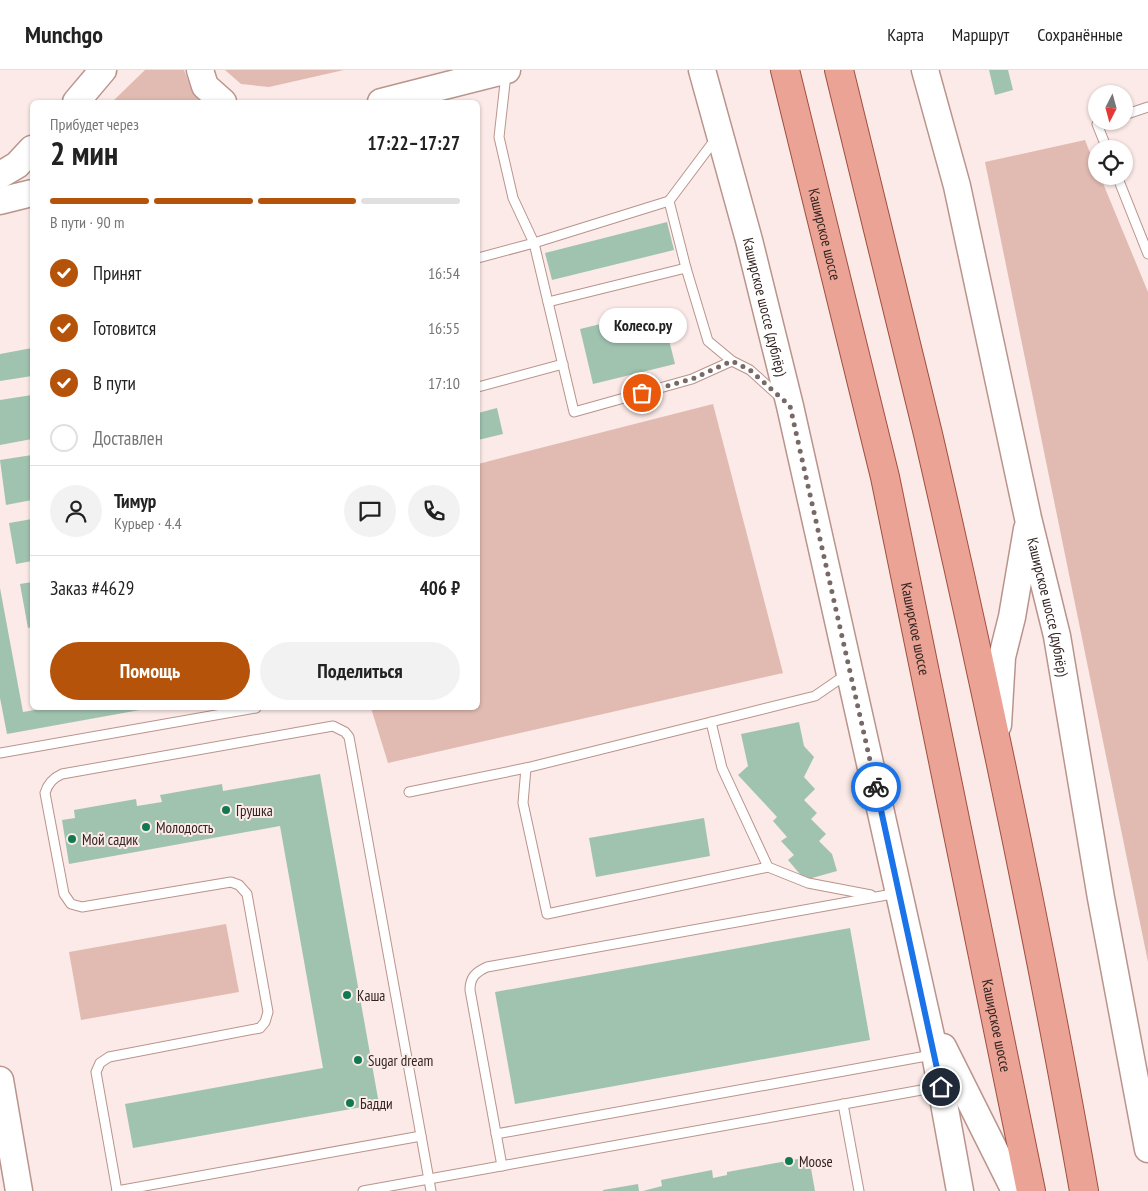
<!DOCTYPE html>
<html lang="ru">
<head>
<meta charset="utf-8">
<style>
	:root { --surface:#fff; --page:#f2f2f2; --text:#222; --muted:#767676; --line:#e0e0e0; --accent:#b45309 }
	body { margin:0; font-family:"PT Sans Narrow",sans-serif; background:var(--page); color:var(--text); height:100vh; display:flex; flex-direction:column; font-size:19px; white-space:nowrap }
	* { box-sizing:border-box; margin:0 }
	p { font-size:16px; color:var(--muted) }
	.icon { flex:none; width:28px; height:28px; fill:none; stroke:currentColor; stroke-width:2; stroke-linecap:round; stroke-linejoin:round }
	.map { position:relative; flex:1; overflow:hidden }
	.details { position:absolute; left:30px; top:30px; width:450px; height:610px; display:flex; flex-direction:column; background:var(--surface); border-radius:8px; box-shadow:0 1px 4px #0004 }
	.details>* { flex:none }
	.needle { width:32px; rotate:186deg }
	.buttons { position:absolute; left:1088px; top:15px; display:grid; gap:10px }
	.buttons a { display:grid; place-items:center; width:45px; height:45px; border-radius:50%; background:var(--surface); box-shadow:0 1px 4px #0004; font-size:25px }
	.pin { position:absolute; display:grid; place-items:center; width:42px; height:42px; color:#fff; margin:-21px; border:2px solid #fff; border-radius:50%; box-shadow:0 1px 5px #0007 }
	.courier { position:absolute; display:grid; place-items:center; width:50px; height:50px; margin:-25px; border:4px solid #1a73e8; border-radius:50%; background:#fff; color:#222; box-shadow:0 1px 6px #0007 }
	.bubble { position:absolute; height:35px; border-radius:18px; background:var(--surface); box-shadow:0 1px 4px #0004; font-size:16px; font-weight:800; line-height:35px; text-align:center }
	.head em { font-style:normal; font-weight:800 }
	.head div { display:flex; flex-direction:column-reverse }
	.head { display:flex; align-items:center; justify-content:space-between; height:85px; padding:0 20px }
	h1 { font-size:32px; font-weight:800; line-height:38px }
	.bar { display:grid; grid-template-columns:repeat(4,1fr); gap:8px 5px; align-content:center; height:60px; padding:0 20px }
	.bar i { height:6px; border-radius:4px; background:var(--line) }
	.bar .active { background:var(--accent) }
	.bar p { grid-column:span 4 }
	.line { display:flex; align-items:center; gap:12px; padding:0 20px; border-top:1px solid var(--line) }
	.line div { flex:1 }
	.round { display:grid; place-items:center; flex:none; width:52px; height:52px; border-radius:26px; background:var(--page) }
	ol { padding:0 20px; list-style:none }
	li { display:flex; align-items:center; gap:15px; height:55px }
	li p { margin-inline-start:auto }
	li .icon { padding:5px; border-radius:50%; background:var(--accent); color:#fff; stroke-width:4 }
	li:last-child { color:var(--muted) }
	li i { width:28px; height:28px; border:2px solid var(--line); border-radius:50% }
	.action { display:flex; gap:10px; margin-top:auto; padding:10px 20px }
	.action a { flex:1; height:58px; border-radius:30px; background:var(--accent); color:#fff; font-size:20px; font-weight:800; line-height:58px; text-align:center }
	.action a+a { background:var(--page); color:var(--text) }
	header { display:flex; align-items:center; gap:30px; box-sizing:border-box; height:70px; padding:0 25px; background:var(--surface); border-bottom:1px solid var(--line) }
	header strong { font-size:24px }
	nav { display:flex; gap:28px; margin-inline-start:auto; font-size:18px }
	.map>svg:first-child { display:block }
</style>
</head>
<body>
<header>
<strong>Munchgo</strong>
<nav><a>Карта</a><a>Маршрут</a><a>Сохранённые</a></nav>
</header>
<div class="map">
<svg width="1148" height="1121" viewBox="0 0 1148 1121">
	<rect width="100%" height="100%" fill="#fbeae7"/>
	<g fill="#e1bbb2">
		<polygon points="145,0 184,0 191,18 201,32 112,32"/>
		<polygon points="225,0 344,0 269,17 241,14"/>
		<polygon points="1085,70 1096,98 1096,106 1100,106 1148,222 1148,892 985,92"/>
		<polygon points="713,334 783,603 388,693 371,638 478,638 478,394"/>
		<polygon points="226,854 239,922 81,950 69,882"/>
	</g>
	<g fill="#a0c3b0">
		<polygon points="989,0 1008,0 1013,20 995,25"/>
		<polygon points="667,152 674,180 552,210 545,183"/>
		<polygon points="650,242 665,254 675,294 593,314 580,259"/>
		<polygon points="32,278 32,306 0,311 0,284"/>
		<polygon points="32,325 32,369 0,375 0,330"/>
		<polygon points="497,338 503,364 478,370 478,343"/>
		<polygon points="32,385 32,430 6,435 0,390"/>
		<polygon points="32,449 32,491 16,494 9,453"/>
		<polygon points="32,512 32,557 28,558 20,514"/>
		<polygon points="0,518 23,642 46,638 151,638 7,664 0,628"/>
		<polygon points="799,652 804,676 814,687 804,707 815,719 804,730 817,743 811,749 826,764 819,771 832,784 837,801 805,810 788,790 794,785 781,771 787,767 773,751 777,747 738,705 748,696 741,664"/>
		<polygon points="320,704 379,1034 133,1078 125,1034 323,998 280,756 69,794 62,750 75,748 74,740 136,729 137,736 162,732 160,725 222,714 223,721"/>
		<polygon points="704,748 710,786 596,807 589,768"/>
		<polygon points="850,858 870,970 515,1034 495,922"/>
		<polygon points="809,1087 815,1121 643,1121 662,1116 661,1110 712,1100 713,1108 727,1105 727,1102"/>
		<polygon points="638,1114 639,1121 603,1121 603,1120"/>
	</g>
	<g fill="none" stroke-linecap="round" stroke-linejoin="round">
		<defs>
			<g id="lane">
				<polyline points="506,4 499,67 513,128 534,173 574,342 692,309 732,291 750,300 781,328"/>
				<polyline points="1124,45 1148,37"/>
				<polyline points="1106,51 1097,54 1107,79"/>
				<polyline points="1117,106 1148,184"/>
				<polyline points="669,131 717,67"/>
				<polyline points="478,188 534,173 669,131 686,198 708,271 732,291"/>
				<polyline points="548,232 686,198"/>
				<polyline points="478,317 563,294"/>
				<polyline points="847,604 815,626 711,652 722,698 768,797 808,813 871,825"/>
				<polyline points="711,652 526,698 523,733 547,844 768,797"/>
				<polyline points="0,683 256,638"/>
				<polyline points="409,722 526,698"/>
				<polyline points="843,1034 859,1121"/>
				<polyline points="496,1064 932,985"/>
				<path d="M 502,1096 L 470,920 C 470,907 476,902 487,897 L 898,823"/>
				<path d="M 117,1121 L 96,1002 L 100,993 L 109,987 L 260,958 L 265,952 L 268,942 L 247,824 L 239,815 L 231,812 L 82,837 L 71,834 L 64,824 L 45,723 C 48,713 53,708 62,704 L 333,656 L 345,662 L 349,667 L 431,1121"/>
				<polyline points="117,1121 421,1066"/>
				<polyline points="363,1121 938,1017"/>
			</g>
			<g id="secondary">
				<polyline points="200,0 205,16 223,32"/>
				<path id="s1" d="M 702,0 L 749,170 L 790,336 L 935,984 L 960,1121"/>
				<path id="s2" d="M 925,0 L 957,116 L 1028,448 L 1057,566 L 1101,828 L 1148,1079"/>
				<polyline points="76,32 103,0"/>
				<polyline points="381,32 507,0"/>
				<polyline points="0,105 17,95 32,79"/>
				<polyline points="0,131 32,123"/>
				<polyline points="998,655 1002,587 1012,547 1027,459"/>
				<polyline points="943,977 1015,1121"/>
				<polyline points="0,1010 19,1121"/>
			</g>
			<g id="primary">
				<path id="s3" d="M 785,0 L 885,407 L 1031,1121"/>
				<path d="M 839,0 C 868,121 899,243 928,364 C 986,615 1039,867 1084,1121"/>
			</g>
		</defs>
		<use href="#lane" stroke="#b9948c" stroke-width="11"/>
		<use href="#secondary" stroke="#b9948c" stroke-width="29"/>
		<use href="#primary" stroke="#a14f3f" stroke-width="30"/>
		<use href="#lane" stroke="#fff" stroke-width="9"/>
		<use href="#secondary" stroke="#fff" stroke-width="26"/>
		<use href="#primary" stroke="#eaa395" stroke-width="28"/>
	</g>
	<g fill="none" stroke-linecap="round" stroke-linejoin="round">
		<polyline stroke="#796966" stroke-width="5" stroke-dasharray="0 9" points="642,323 692,309 732,291 750,300 790,336 876,717"/>
		<polyline stroke="#1a73e8" stroke-width="6" points="876,717 941,1017"/>
	</g>
	<g fill="#117952" stroke="#fbeae7" stroke-width="2">
		<circle cx="226" cy="740" r="5"/>
		<circle cx="146" cy="757" r="5"/>
		<circle cx="72" cy="769" r="5"/>
		<circle cx="347" cy="925" r="5"/>
		<circle cx="358" cy="990" r="5"/>
		<circle cx="350" cy="1033" r="5"/>
		<circle cx="789" cy="1091" r="5"/>
	</g>
	<g text-anchor="middle" dominant-baseline="central" stroke-width="4" stroke-linejoin="round" paint-order="stroke">
		<g font-size="15" fill="#332421" stroke="#fbeae7">
			<text stroke="none"><textPath href="#s3" startOffset="169">Каширское шоссе</textPath></text>
			<text stroke="none"><textPath href="#s1" startOffset="245">Каширское шоссе (дублёр)</textPath></text>
			<text stroke="none"><textPath href="#s2" startOffset="551">Каширское шоссе (дублёр)</textPath></text>
			<text stroke="none"><textPath href="#s3" startOffset="574">Каширское шоссе</textPath></text>
			<text stroke="none"><textPath href="#s3" startOffset="979">Каширское шоссе</textPath></text>
		</g>
		<g font-size="15" fill="#332421" stroke="#fbeae7" text-anchor="start">
			<text x="236" y="740">Грушка</text>
			<text x="156" y="757">Молодость</text>
			<text x="82" y="769">Мой садик</text>
			<text x="357" y="925">Каша</text>
			<text x="368" y="990">Sugar dream</text>
			<text x="360" y="1033">Бадди</text>
			<text x="799" y="1091">Moose</text>
		</g>
	</g>
</svg>
<div class="buttons">
<a><svg class="needle" viewBox="-14 -14 28 28"><path d="M0-13l5 13h-10z" fill="#e53935"/><path d="M0 13l5-13h-10z" fill="#767676"/></svg></a>
<a><svg class="icon" aria-label="locate" viewBox="0 0 24 24"><circle cx="12" cy="12" r="6"/><path d="M12 2v4M12 18v4M2 12h4M18 12h4"/></svg></a>
</div>
<div class="pin" style="left:642px;top:323px;background:#ea580c"><svg class="icon" aria-label="bag" viewBox="0 0 24 24"><path d="M5 8h14l-1 12H6zM9 8a3 3 0 0 1 6 0"/></svg></div>
<div class="pin" style="left:941px;top:1017px;background:#1f2937"><svg class="icon" aria-label="home" viewBox="0 0 24 24"><path d="M3 11l9-7 9 7M6 9v11h12V9"/></svg></div>
<div class="courier" style="left:876px;top:717px"><svg class="icon" aria-label="bike" viewBox="0 0 24 24"><circle cx="6" cy="16" r="4"/><circle cx="18" cy="16" r="4"/><path d="M6 16l4-8h5l3 8M10 8l3 8H6M13 5h3"/></svg></div>
<div class="bubble" style="left:599px;top:238px;width:88px">Колесо.ру</div>
<section class="details">
<div class="head"><div><h1>2 мин</h1><p>Прибудет через</p></div><em>17:22–17:27</em></div>
<div class="bar"><i class="active"></i><i class="active"></i><i class="active"></i><i></i><p>В пути · 90 m</p></div>
<ol>
<li><svg class="icon" aria-label="check" viewBox="0 0 24 24"><path d="M5 12l5 5 9-10"/></svg>Принят<p>16:54</p></li>
<li><svg class="icon" aria-label="check" viewBox="0 0 24 24"><path d="M5 12l5 5 9-10"/></svg>Готовится<p>16:55</p></li>
<li><svg class="icon" aria-label="check" viewBox="0 0 24 24"><path d="M5 12l5 5 9-10"/></svg>В пути<p>17:10</p></li>
<li><i></i>Доставлен</li>
</ol>
<div class="line" style="height:90px"><a class="round"><svg class="icon" aria-label="person" viewBox="0 0 24 24"><circle cx="12" cy="8" r="4"/><path d="M4 21q1-7 8-7t8 7"/></svg></a><div><b>Тимур</b><p>Курьер · 4.4</p></div><a class="round"><svg class="icon" aria-label="chat" viewBox="0 0 24 24"><path d="M4 5h16v11H9l-5 4z"/></svg></a><a class="round"><svg class="icon" aria-label="phone" viewBox="0 0 24 24"><path d="M5 4h4l2 5-3 2q2 4 5 5l2-3 5 2v4C11 20 4 13 5 4z"/></svg></a></div>
<div class="line" style="height:65px"><div>Заказ #4629</div><b>406 ₽</b></div>
<div class="action"><a>Помощь</a><a>Поделиться</a></div>
</section>
</div>
</body>
</html>
